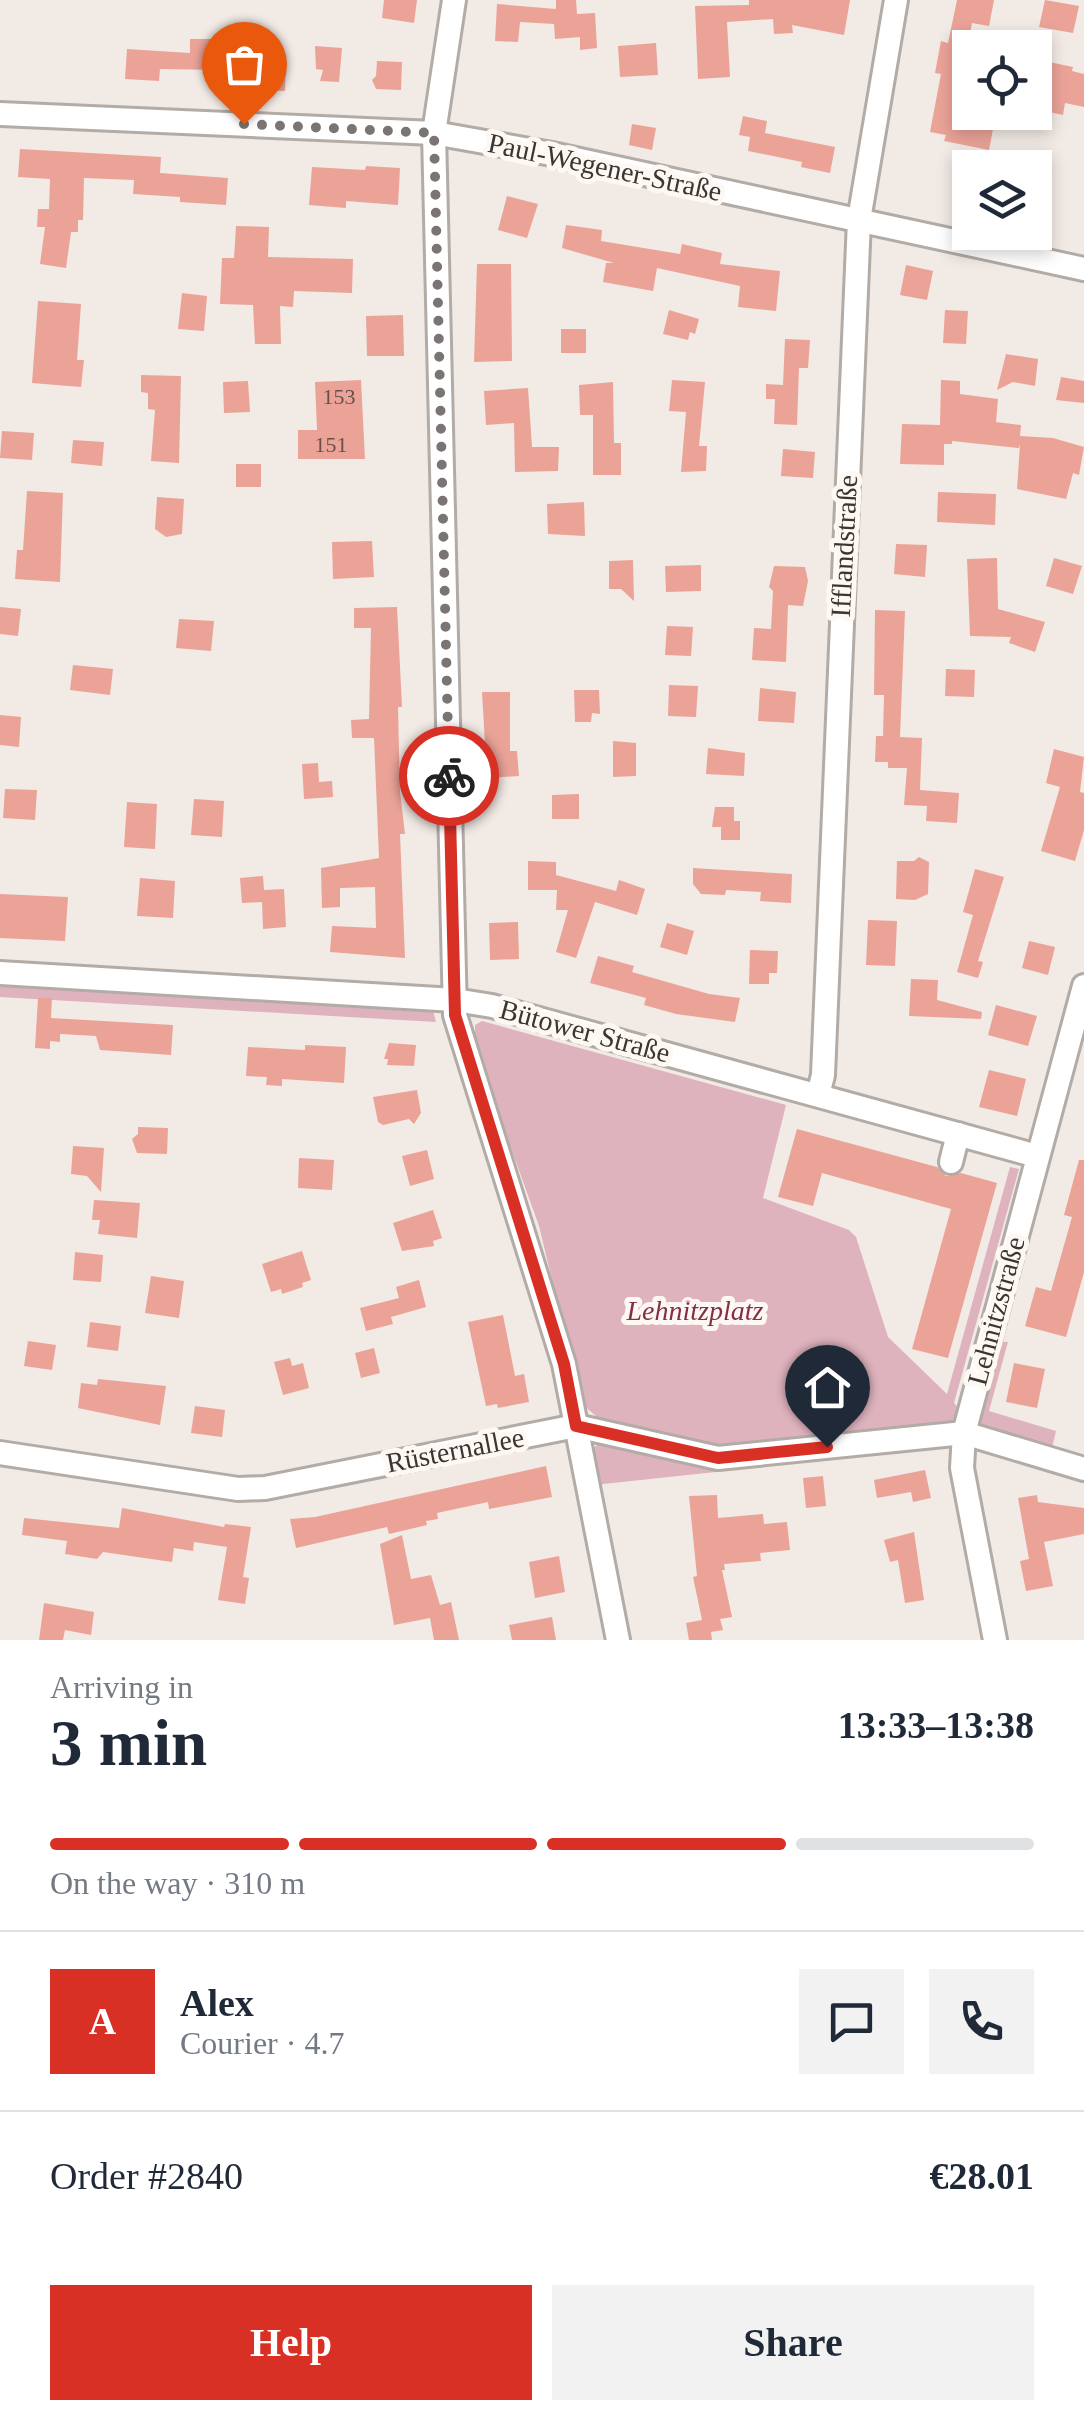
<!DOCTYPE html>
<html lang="en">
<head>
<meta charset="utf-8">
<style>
	:root { --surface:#fff; --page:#f2f2f3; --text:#1f2937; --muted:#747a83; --line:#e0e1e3; --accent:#d93025 }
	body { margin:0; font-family:"Times New Roman",serif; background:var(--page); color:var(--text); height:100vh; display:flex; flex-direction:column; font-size:38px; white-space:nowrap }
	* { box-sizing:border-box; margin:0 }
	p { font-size:32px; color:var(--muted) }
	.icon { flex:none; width:55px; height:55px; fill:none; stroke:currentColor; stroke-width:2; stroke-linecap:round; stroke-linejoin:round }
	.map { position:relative; height:1640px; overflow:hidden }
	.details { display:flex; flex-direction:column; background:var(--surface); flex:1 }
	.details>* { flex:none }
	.tools { position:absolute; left:952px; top:30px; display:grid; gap:20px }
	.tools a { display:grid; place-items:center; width:100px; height:100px; border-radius:0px; background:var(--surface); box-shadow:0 5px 15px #0003; font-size:50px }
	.pin { position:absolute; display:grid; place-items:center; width:85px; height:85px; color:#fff; margin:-102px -42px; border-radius:50% 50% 50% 0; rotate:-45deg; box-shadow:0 0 10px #0007 }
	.pin .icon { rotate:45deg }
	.courier { position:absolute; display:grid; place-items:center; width:100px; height:100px; margin:-50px; border:8px solid #d93025; border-radius:50%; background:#fff; color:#222; box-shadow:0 2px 12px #0007 }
	.summary em { font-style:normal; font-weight:700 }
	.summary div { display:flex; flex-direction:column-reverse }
	.summary { display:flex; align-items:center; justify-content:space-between; height:170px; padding:0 50px }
	h1 { font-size:65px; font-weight:700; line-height:75px }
	.bar { display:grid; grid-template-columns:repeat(4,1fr); gap:15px 10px; align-content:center; height:120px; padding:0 50px }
	.bar i { height:12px; border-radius:8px; background:var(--line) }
	.bar .selected { background:var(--accent) }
	.bar p { grid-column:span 4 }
	.line { display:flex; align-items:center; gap:25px; padding:0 50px; border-top:2px solid var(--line) }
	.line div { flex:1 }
	.round { display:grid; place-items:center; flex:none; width:105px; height:105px; border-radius:0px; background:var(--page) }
	.cta { display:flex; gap:20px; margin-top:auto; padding:20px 50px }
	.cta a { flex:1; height:115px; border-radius:0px; background:var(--accent); color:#fff; font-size:40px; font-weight:700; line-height:115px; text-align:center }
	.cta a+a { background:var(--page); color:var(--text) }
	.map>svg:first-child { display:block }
</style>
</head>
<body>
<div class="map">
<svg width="1084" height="1640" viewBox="0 0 1084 1640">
	<rect width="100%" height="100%" fill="#f2eae5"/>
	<g fill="#dfb3bd">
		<polygon points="0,983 432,1007 436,1022 0,997"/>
		<polygon points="482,1021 786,1105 763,1198 849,1230 856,1237 888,1337 947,1394 1010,1167 1019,1169 954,1403 959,1409 953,1422 943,1428 718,1449 616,1426 597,1417 582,1404 539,1226 475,1048 475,1025"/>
		<polygon points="995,1341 1008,1342 989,1411 1056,1431 1051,1452 982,1429 977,1416"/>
		<polygon points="603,1441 710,1465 725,1471 594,1485 590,1450"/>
	</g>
	<g fill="#eba398">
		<polygon points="384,0 417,0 414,23 382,18"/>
		<polygon points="556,0 576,0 577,14 595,13 597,48 580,50 580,37 555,39 554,24 520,22 518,42 495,41 497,4 556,9"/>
		<polygon points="749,0 850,0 844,35 792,25 793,33 774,34 773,19 727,22 730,77 698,79 695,6 749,5"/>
		<polygon points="957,0 994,0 989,26 972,23 957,103 968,105 966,112 1015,112 1011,130 993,129 989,150 944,141 946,135 930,132 941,74 935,73 941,41 948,43"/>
		<polygon points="1045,0 1079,6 1073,33 1039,27"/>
		<polygon points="190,39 220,39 219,70 160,69 159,81 125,79 127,49 190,53"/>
		<polygon points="656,43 658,75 620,77 618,46"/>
		<polygon points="315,46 342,48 339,82 320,81 323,70 316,69"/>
		<polygon points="1035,59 1073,67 1072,71 1084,74 1084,107 1065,103 1063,115 1035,109"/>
		<polygon points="256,60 286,62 285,91 254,90"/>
		<polygon points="377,61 402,62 401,90 376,89 372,80 376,76"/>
		<polygon points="743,116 767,121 765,133 835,147 830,173 801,167 802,162 748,151 750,137 739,135"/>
		<polygon points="632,124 656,128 652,150 629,145"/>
		<polygon points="20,149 161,157 160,173 228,178 226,205 180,202 180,197 133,194 134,180 84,178 83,220 78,220 78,232 71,232 66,268 40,264 45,227 37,227 38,209 49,209 50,179 18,177"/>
		<polygon points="366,166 400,168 398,205 346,201 346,208 309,205 312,167 365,170"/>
		<polygon points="507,196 538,204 527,238 498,230"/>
		<polygon points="566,225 602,230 601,241 680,254 682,244 722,253 720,264 780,271 776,311 738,307 740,286 657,268 653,291 603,282 606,263 614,263 562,248"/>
		<polygon points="236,226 269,227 268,257 353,259 352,293 294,291 293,307 280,306 281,344 255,344 253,305 220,304 222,258 234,258"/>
		<polygon points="477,264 511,264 512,361 474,362"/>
		<polygon points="906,265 933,271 927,300 900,295"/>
		<polygon points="182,293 207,296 204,331 178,329"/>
		<polygon points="38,301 81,304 77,360 84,360 81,387 32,383"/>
		<polygon points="669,310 699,319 695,334 690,332 688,340 663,334"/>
		<polygon points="945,310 968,311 966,344 943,343"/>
		<polygon points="403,315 404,356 367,356 366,316"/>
		<rect x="561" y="329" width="25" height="24"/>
		<polygon points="785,339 810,340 808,368 799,368 797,425 774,424 775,399 766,399 766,384 783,385"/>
		<polygon points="1006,354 1038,359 1035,386 1013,382 997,390"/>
		<polygon points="141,375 181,376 179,463 151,461 155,410 148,409 148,393 141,392"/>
		<polygon points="1061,377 1084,381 1084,403 1056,400"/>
		<polygon points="361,380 365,459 298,459 298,430 317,430 315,382"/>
		<polygon points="672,380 705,382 699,446 707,446 706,471 681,472 686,412 669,411"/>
		<polygon points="941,380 960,381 960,394 998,399 996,422 1021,425 1020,436 1053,438 1084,447 1079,475 1073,473 1066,499 1017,489 1020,444 1019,448 952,441 952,444 944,444 944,465 900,464 902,424 940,425"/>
		<polygon points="248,381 250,412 224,413 223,382"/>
		<polygon points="613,382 614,443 621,443 621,475 593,475 593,415 580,415 579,385"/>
		<polygon points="528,388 532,447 559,447 558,471 515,472 514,423 486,425 484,391"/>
		<polygon points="2,431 34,433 32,460 0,458"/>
		<polygon points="73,440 104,442 102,466 71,463"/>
		<polygon points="783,449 815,452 813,478 781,476"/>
		<rect x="236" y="464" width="25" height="23"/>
		<polygon points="27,491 63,493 60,582 15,579 17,550 23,550"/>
		<polygon points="938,492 996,494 995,525 937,522"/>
		<polygon points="157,497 184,499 182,534 166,537 155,529"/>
		<polygon points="584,502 585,536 548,534 547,504"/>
		<polygon points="372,541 374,577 333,579 332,542"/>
		<polygon points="896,544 927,545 925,577 894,574"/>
		<polygon points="997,558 998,609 1045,622 1035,652 1009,643 1011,637 970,636 967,559"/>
		<polygon points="1054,558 1082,566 1073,594 1046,586"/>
		<polygon points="633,560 634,601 621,589 609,589 609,561"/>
		<polygon points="701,565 701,591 666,592 665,566"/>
		<polygon points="774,566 805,567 808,581 803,606 788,605 786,662 752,660 754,628 771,629 773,591 769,587"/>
		<polygon points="0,607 21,609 18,636 0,634"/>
		<polygon points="397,607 402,707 398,707 400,792 405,834 400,834 405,958 330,952 332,926 376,928 375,887 340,888 340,907 322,908 321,868 379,858 374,738 352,738 351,720 369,719 371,628 354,628 354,608"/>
		<polygon points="875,610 905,611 900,737 922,738 920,790 959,793 957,823 926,821 927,806 904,805 907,768 888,768 888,762 875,762 876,736 883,736 884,695 874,695"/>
		<polygon points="179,619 214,621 211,651 176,648"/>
		<polygon points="667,626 693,627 691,656 665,655"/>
		<polygon points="73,665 113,669 110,695 70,690"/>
		<polygon points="946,669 975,670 974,697 945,696"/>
		<polygon points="669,685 698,686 696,717 668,716"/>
		<polygon points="760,688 796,692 794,723 758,721"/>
		<polygon points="574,690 599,690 600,714 592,713 591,722 575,722"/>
		<polygon points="482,692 510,692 510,751 517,751 519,776 487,778"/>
		<polygon points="0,715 21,717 19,747 0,745"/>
		<polygon points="613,741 636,743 636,776 613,777"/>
		<polygon points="708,748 745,753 744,776 706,774"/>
		<polygon points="1054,749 1084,757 1080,792 1084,793 1084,830 1075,861 1041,851 1060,787 1046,783"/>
		<polygon points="318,763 319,782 332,781 333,797 304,799 302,764"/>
		<polygon points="5,789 37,790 35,820 3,818"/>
		<polygon points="579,794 579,819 552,819 552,795"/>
		<polygon points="194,799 224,801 222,837 191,835"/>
		<polygon points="127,802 157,804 155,849 124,847"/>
		<polygon points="715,807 734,807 734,821 740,821 740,840 721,840 721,827 712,827"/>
		<polygon points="919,857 929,862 928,894 915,900 896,899 897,861 914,861"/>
		<polygon points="528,861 556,862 556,875 616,891 619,880 645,889 637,915 595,902 576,958 556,952 568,910 556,910 557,890 528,890"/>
		<polygon points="693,868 792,874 791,903 760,901 761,892 726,890 725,895 701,894 693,884"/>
		<polygon points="975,869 1004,877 978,961 983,962 978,978 957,972 973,915 963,912"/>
		<polygon points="263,876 264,890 284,889 286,927 263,929 262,902 242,903 240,878"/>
		<polygon points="140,878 175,881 173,918 137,916"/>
		<polygon points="0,894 68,897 65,941 0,938"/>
		<polygon points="868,920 897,921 895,966 866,965"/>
		<polygon points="518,922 519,959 490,960 489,923"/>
		<polygon points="667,923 694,931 687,955 660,947"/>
		<polygon points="1029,941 1055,947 1048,975 1022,968"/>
		<polygon points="750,950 778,951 777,973 769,973 769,984 749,984"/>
		<polygon points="598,956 634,966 632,972 709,994 740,998 735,1022 676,1014 644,1005 646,998 590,983"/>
		<polygon points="911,979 938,980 937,1000 982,1012 981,1019 909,1016"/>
		<polygon points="38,998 52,998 51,1018 173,1025 171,1055 100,1050 96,1036 60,1034 60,1042 50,1041 50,1049 35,1048"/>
		<polygon points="996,1005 1037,1016 1028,1046 988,1035"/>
		<polygon points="389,1043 416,1045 414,1066 387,1065 388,1059 384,1059"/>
		<polygon points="305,1045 346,1047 344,1083 282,1079 282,1086 266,1085 267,1077 246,1076 248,1047 305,1050"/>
		<polygon points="989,1070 1026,1079 1017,1116 979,1107"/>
		<polygon points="417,1090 421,1113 414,1124 409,1119 383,1125 378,1122 373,1097"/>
		<polygon points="138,1127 168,1128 167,1154 137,1153 132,1139 138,1134"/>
		<polygon points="797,1129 937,1167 946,1176 961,1173 997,1183 948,1358 912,1349 951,1209 822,1173 813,1206 778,1197"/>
		<polygon points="73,1146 104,1148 101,1192 87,1176 71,1174"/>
		<polygon points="427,1150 434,1179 410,1186 402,1156"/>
		<polygon points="299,1158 334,1160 332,1190 298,1188"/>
		<polygon points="1079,1160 1084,1160 1084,1272 1066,1337 1025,1326 1036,1287 1051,1291 1072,1217 1064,1215"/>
		<polygon points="94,1200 140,1203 137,1238 98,1234 100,1220 92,1220"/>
		<polygon points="433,1210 442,1238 433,1241 434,1246 402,1251 393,1223"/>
		<polygon points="302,1251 311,1280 302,1283 303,1287 282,1294 281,1289 271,1292 262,1264"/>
		<polygon points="75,1252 103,1255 101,1282 73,1280"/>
		<polygon points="151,1276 184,1281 179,1318 145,1313"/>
		<polygon points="419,1280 426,1307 391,1317 393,1324 366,1331 360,1308 399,1298 396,1287"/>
		<polygon points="503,1315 515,1376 524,1374 529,1402 498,1408 497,1404 486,1406 468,1322"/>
		<polygon points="90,1322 121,1326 118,1351 87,1347"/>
		<polygon points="28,1341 56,1345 52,1370 24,1366"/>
		<polygon points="374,1348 380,1373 361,1378 355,1353"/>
		<polygon points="290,1358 292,1366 303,1363 309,1388 283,1395 274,1362"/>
		<polygon points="1014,1363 1045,1369 1037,1408 1006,1402"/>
		<polygon points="98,1379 166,1386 160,1425 78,1408 81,1383 97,1385"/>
		<polygon points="195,1406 225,1410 222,1437 191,1433"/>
		<polygon points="546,1466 552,1497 489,1509 488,1502 437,1513 438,1519 426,1521 427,1525 389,1534 387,1527 296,1548 290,1519 315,1517"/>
		<polygon points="925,1470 931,1498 913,1502 911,1492 877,1498 874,1480"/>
		<polygon points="823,1476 826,1506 806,1508 803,1478"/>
		<polygon points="717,1495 718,1518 763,1514 764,1524 787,1522 790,1550 760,1553 761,1561 724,1564 725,1570 722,1570 732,1617 720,1619 723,1630 711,1632 712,1640 689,1640 686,1623 702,1620 693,1577 697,1576 689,1496"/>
		<polygon points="1037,1495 1038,1502 1084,1508 1084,1534 1044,1542 1053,1586 1026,1591 1020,1561 1029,1559 1018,1498"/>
		<polygon points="122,1508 224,1527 225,1524 251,1527 243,1577 249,1578 245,1604 218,1600 227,1547 194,1542 193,1551 174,1548 172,1562 103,1552 97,1559 65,1554 67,1541 22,1535 24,1518 119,1528"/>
		<polygon points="914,1532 924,1600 905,1603 898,1560 890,1562 884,1540"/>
		<polygon points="402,1535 411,1579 431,1575 440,1605 451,1602 459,1640 434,1640 430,1618 394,1625 380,1544"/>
		<polygon points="559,1556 565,1592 535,1598 529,1562"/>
		<polygon points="44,1603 94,1612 91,1635 65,1630 63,1640 39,1640"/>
		<polygon points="552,1617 556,1640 512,1640 509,1625"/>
	</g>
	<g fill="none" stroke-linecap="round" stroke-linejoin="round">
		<defs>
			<g id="minor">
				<polyline points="454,0 434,133 455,1015 564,1364 618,1640"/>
				<polyline points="0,114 434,133 552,154 1084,269"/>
				<polyline points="0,973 455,1000 492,1006 1037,1156"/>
				<polyline points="818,1095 823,1075 859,220 896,0"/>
				<polyline points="951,1162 958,1134"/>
				<polyline points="0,1453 238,1489 265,1488 576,1426 718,1458 964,1433 1084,1469"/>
				<polyline points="995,1640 962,1468 964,1433 1084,986"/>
			</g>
		</defs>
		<use href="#minor" stroke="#b2aba6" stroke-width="28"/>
		<use href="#minor" stroke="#fff" stroke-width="22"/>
	</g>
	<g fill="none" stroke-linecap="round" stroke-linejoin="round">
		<polyline stroke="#7a7572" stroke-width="10" stroke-dasharray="0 18" points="244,124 434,133 449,776"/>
		<polyline stroke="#d93025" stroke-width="12" points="449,776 455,1015 564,1364 576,1426 718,1458 827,1447"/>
	</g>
	<g text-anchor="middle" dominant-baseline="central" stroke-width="10" stroke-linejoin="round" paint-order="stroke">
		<g font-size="22" fill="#66514d">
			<text x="339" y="396">153</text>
			<text x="331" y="444">151</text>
		</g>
		<g font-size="28" fill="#393634" stroke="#fef8f3">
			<text transform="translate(605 167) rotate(12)">Paul-Wegener-Straße</text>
			<text transform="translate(844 546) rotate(-87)">Ifflandstraße</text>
			<text transform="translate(585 1031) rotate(15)">Bütower Straße</text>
			<text transform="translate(996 1311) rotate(-75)">Lehnitzstraße</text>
			<text transform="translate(455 1450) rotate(-11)">Rüsternallee</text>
		</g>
		<g font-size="28" font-style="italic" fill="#832f4a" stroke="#fef8f3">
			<text x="695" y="1310">Lehnitzplatz</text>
		</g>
	</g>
</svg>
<div class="tools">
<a><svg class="icon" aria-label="locate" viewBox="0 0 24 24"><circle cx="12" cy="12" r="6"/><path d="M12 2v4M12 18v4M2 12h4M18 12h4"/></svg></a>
<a><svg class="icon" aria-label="layers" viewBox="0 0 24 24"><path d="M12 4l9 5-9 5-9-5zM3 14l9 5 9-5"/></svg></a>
</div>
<div class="pin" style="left:244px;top:124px;background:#ea580c"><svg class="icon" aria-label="bag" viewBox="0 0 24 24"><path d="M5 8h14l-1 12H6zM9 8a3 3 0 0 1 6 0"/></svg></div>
<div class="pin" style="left:827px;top:1447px;background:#1f2937"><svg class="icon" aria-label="home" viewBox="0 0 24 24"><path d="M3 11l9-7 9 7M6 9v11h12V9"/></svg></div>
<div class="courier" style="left:449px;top:776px"><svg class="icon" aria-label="bike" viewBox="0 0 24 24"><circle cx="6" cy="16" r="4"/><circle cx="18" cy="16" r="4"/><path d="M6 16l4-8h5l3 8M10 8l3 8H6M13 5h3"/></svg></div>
</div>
<section class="details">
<div class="summary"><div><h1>3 min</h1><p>Arriving in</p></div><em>13:33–13:38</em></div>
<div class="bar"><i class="selected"></i><i class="selected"></i><i class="selected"></i><i></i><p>On the way · 310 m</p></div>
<div class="line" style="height:180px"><b class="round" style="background:var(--accent);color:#fff">A</b><div><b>Alex</b><p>Courier · 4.7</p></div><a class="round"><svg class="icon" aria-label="chat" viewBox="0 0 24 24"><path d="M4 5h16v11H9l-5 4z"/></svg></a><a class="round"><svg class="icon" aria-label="phone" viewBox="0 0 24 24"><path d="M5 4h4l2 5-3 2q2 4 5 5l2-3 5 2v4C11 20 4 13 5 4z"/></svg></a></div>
<div class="line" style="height:130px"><div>Order #2840</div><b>€28.01</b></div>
<div class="cta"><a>Help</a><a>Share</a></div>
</section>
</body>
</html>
